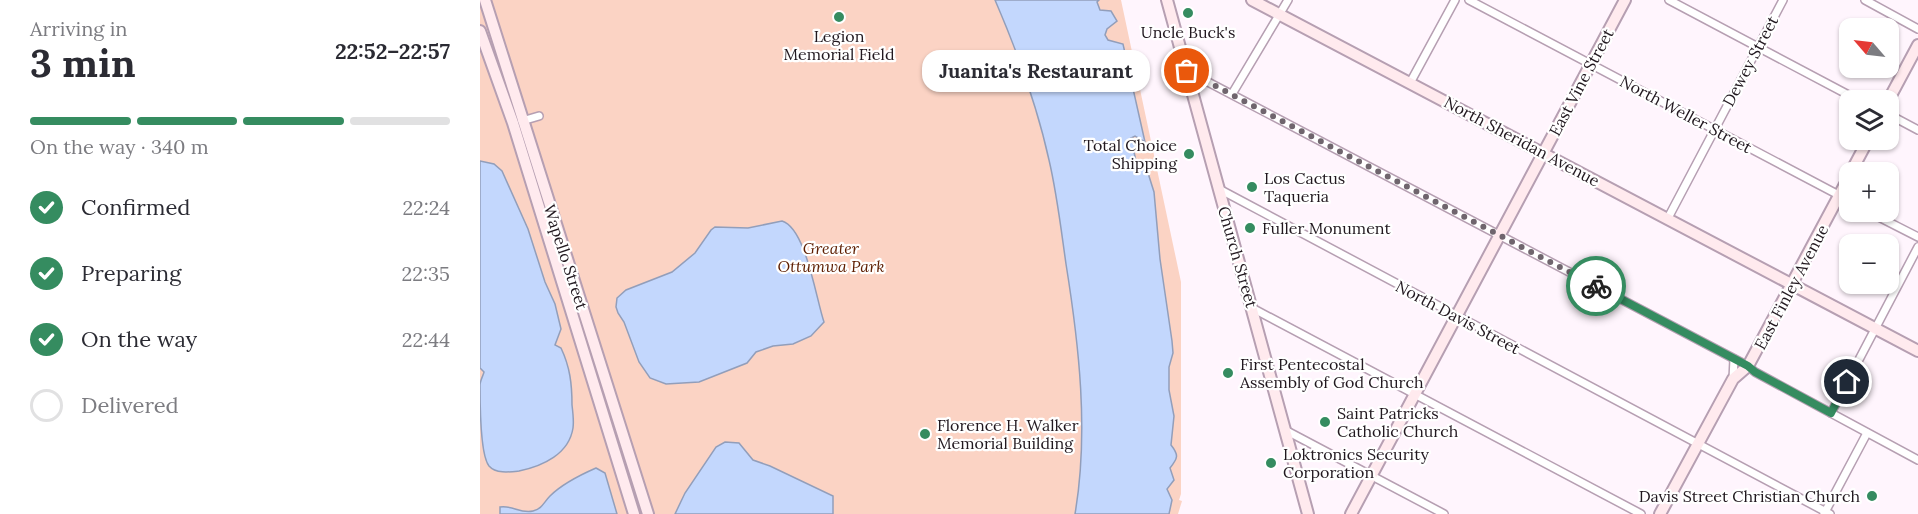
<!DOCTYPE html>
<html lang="en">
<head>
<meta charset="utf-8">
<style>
	:root { --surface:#fff; --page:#f7f7f7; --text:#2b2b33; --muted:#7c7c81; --line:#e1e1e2; --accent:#358c60 }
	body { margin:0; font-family:Lora,serif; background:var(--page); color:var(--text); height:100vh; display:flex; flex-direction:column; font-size:22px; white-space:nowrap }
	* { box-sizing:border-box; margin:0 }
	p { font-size:20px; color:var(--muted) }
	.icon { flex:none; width:33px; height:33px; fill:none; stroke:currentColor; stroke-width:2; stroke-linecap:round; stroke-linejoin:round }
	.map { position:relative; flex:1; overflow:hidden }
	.details { display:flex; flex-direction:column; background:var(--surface); width:480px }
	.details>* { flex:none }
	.needle { width:39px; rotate:298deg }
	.fabs { position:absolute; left:1359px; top:18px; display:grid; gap:12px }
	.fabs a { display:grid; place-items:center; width:60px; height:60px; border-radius:12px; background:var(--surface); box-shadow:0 2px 4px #0004; font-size:30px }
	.pin { position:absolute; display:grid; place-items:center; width:51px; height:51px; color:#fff; margin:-26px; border:3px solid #fff; border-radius:50%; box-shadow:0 2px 6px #0007 }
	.courier { position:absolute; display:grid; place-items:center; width:60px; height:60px; margin:-30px; border:4px solid #358c60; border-radius:50%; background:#fff; color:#222; box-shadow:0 2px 8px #0007 }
	.bubble { position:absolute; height:42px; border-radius:18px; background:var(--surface); box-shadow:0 2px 4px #0004; font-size:20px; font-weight:800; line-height:42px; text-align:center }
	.summary em { font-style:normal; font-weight:800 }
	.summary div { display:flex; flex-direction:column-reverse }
	.summary { display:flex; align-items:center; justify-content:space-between; height:102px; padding:0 30px }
	h1 { font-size:39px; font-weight:800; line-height:45px }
	.bar { display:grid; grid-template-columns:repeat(4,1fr); gap:9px 6px; align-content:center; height:72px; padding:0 30px }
	.bar i { height:8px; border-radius:4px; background:var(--line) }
	.bar .current { background:var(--accent) }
	.bar p { grid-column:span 4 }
	ol { padding:0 30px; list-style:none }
	li { display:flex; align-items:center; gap:18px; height:66px }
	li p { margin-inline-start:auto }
	li .icon { padding:6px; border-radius:50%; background:var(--accent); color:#fff; stroke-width:4 }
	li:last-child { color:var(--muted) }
	li i { width:33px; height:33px; border:3px solid var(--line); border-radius:50% }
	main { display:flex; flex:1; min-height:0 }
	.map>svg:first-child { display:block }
</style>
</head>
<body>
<main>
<section class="details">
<div class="summary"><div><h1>3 min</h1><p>Arriving in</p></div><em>22:52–22:57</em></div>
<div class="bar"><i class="current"></i><i class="current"></i><i class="current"></i><i></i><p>On the way · 340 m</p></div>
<ol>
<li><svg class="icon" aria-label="check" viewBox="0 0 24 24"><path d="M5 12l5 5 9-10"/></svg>Confirmed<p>22:24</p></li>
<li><svg class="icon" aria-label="check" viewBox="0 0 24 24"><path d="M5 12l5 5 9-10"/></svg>Preparing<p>22:35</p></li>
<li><svg class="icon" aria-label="check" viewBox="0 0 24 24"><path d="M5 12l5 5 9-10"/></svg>On the way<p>22:44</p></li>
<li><i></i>Delivered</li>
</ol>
</section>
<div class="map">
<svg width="1438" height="514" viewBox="0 0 1438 514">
	<rect width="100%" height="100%" fill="#fff5fd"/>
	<polygon fill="#fbd3c4" points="8,0 641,0 701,282 701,494 699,500 702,501 698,514 0,514 0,4"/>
	<g fill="#c3d7fd" stroke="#929eba" stroke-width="1.5">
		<path d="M 515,0 L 619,0 L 617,2 L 620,10 L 631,11 L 637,21 L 627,29 L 625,35 L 628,40 L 643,44 L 665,142 L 655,136 L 651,138 L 657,145 L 654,152 L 656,161 L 668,173 L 674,192 L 680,259 L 692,341 L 693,353 L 689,367 L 689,390 L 694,416 L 691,445 C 699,455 698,458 690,468 L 694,480 L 687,489 L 692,500 L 689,514 L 595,514 C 609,432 599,345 586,264 C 581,229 577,194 569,160 C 557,105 537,51 515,0 Z"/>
		<path d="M 0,161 L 14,164 L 22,171 L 48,229 L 65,282 L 75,304 L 81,329 L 75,345 L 81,348 C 90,367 92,384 92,405 C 93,413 94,421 93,428 C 89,454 63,466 39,471 C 30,472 16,474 9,466 C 0,455 0,400 0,385 C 0,381 3,376 4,372 L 0,368 Z"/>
		<path d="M 302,221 C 326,228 336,299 344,322 L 331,336 L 313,344 L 293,346 L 276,352 L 267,363 L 219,382 L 186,384 L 170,378 L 159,362 L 144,322 L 138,313 L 136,307 L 137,298 L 146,290 L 192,272 L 215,253 L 231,230 L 235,227 L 268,228 Z"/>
		<polygon points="245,442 259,443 273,460 290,466 353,496 353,514 195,514 205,493 236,447"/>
		<path d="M 116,468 L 125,473 L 137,514 L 20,514 L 20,507 C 33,505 40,514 53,511 C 62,509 64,502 70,496 C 82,484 100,475 116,468 Z"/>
	</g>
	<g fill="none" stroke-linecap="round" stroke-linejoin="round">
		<defs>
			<g id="street">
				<polyline points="989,0 1370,201"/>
				<polyline points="1189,0 1378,100"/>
				<polyline points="1385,0 1438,29"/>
				<polyline points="707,71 1268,366 1275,372 1438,460"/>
				<polyline points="930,83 975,0"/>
				<polyline points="752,94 808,0"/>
				<polyline points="1408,114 1438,130"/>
				<polyline points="42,121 59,116"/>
				<polyline points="739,189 1350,514"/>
				<polyline points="1389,212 1438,237"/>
				<polyline points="1188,218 1303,0"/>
				<polyline points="772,308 1161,514"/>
				<polyline points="1253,379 1254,359"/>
				<polyline points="1351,413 1438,247"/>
				<polyline points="805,430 964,514"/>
				<polyline points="1344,514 1387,433"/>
			</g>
			<g id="secondary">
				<polyline points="5,0 168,514"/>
				<polyline points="687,0 828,514"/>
				<polyline points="772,0 1438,351"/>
				<polyline points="0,31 33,123 154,514"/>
				<polyline points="1408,101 1438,45"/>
				<polyline points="1371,172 1388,140"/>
				<polyline points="871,514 1145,0"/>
				<polyline points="1180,514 1253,379 1268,366 1370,175"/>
			</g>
		</defs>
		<use href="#street" stroke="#b69fb2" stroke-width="10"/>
		<use href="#secondary" stroke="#b69fb2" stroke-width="14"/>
		<use href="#street" stroke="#fff" stroke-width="7"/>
		<use href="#secondary" stroke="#ffeaee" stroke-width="10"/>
	</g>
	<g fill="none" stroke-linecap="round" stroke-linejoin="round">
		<polyline stroke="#6f656d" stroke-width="6" stroke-dasharray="0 10.8" points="707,71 1116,286"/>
		<polyline stroke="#358c60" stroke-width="8" points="1116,286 1268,366 1275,372 1351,413 1367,382"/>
	</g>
	<g fill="#358c60" stroke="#fff" stroke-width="2">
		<circle cx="708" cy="13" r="6"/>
		<circle cx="359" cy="17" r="6"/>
		<circle cx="709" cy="154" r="6"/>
		<circle cx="772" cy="187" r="6"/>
		<circle cx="770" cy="228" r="6"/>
		<circle cx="748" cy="373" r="6"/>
		<circle cx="845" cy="422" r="6"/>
		<circle cx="445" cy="434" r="6"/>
		<circle cx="791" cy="463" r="6"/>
		<circle cx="1392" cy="496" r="6"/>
	</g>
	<g text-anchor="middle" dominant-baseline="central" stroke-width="4.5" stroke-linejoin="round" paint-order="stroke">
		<g font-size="16" fill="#21181f" stroke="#fff" text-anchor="start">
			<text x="708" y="32" text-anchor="middle">Uncle Buck's</text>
			<text x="359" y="36" text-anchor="middle">Legion<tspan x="359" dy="18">Memorial Field</tspan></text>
			<text x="697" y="145" text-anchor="end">Total Choice<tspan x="697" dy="18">Shipping</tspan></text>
			<text x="784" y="178">Los Cactus<tspan x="784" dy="18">Taqueria</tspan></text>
			<text x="782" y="228">Fuller Monument</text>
			<text x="760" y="364">First Pentecostal<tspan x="760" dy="18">Assembly of God Church</tspan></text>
			<text x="857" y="413">Saint Patricks<tspan x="857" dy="18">Catholic Church</tspan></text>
			<text x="457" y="425">Florence H. Walker<tspan x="457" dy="18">Memorial Building</tspan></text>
			<text x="803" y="454">Loktronics Security<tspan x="803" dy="18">Corporation</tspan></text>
			<text x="1380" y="496" text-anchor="end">Davis Street Christian Church</text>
		</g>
		<g font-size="16" fill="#21181f" stroke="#fff">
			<text transform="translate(1270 61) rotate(-62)">Dewey Street</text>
			<text transform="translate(1101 82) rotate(-62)">East Vine Street</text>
			<text transform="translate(1206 114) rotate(28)">North Weller Street</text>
			<text transform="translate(1042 141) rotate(28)">North Sheridan Avenue</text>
			<text transform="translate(86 257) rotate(72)">Wapello Street</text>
			<text transform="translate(758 257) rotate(74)">Church Street</text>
			<text transform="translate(1311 287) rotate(-62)">East Finley Avenue</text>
			<text transform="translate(978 317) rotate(28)">North Davis Street</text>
		</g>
		<g font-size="16" font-style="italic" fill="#5d1d00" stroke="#fff">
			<text x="351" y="248">Greater<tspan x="351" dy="18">Ottumwa Park</tspan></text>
		</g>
	</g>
</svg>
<div class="fabs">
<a><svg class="needle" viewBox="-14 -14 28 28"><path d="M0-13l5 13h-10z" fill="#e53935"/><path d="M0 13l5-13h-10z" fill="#7c7c81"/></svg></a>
<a><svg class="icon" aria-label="layers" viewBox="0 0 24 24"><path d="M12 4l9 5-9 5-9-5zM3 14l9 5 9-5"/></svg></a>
<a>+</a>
<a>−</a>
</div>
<div class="pin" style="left:707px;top:71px;background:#ea580c"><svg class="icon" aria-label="bag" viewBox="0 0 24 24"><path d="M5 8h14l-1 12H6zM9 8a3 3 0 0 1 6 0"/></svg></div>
<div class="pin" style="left:1367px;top:382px;background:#1f2937"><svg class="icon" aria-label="home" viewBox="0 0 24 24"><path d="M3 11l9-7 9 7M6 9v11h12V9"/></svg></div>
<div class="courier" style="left:1116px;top:286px"><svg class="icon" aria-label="bike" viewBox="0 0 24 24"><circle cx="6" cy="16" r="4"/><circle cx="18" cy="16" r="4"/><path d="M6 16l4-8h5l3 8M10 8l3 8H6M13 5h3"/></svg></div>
<div class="bubble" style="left:442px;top:50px;width:228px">Juanita's Restaurant</div>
</div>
</main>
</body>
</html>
